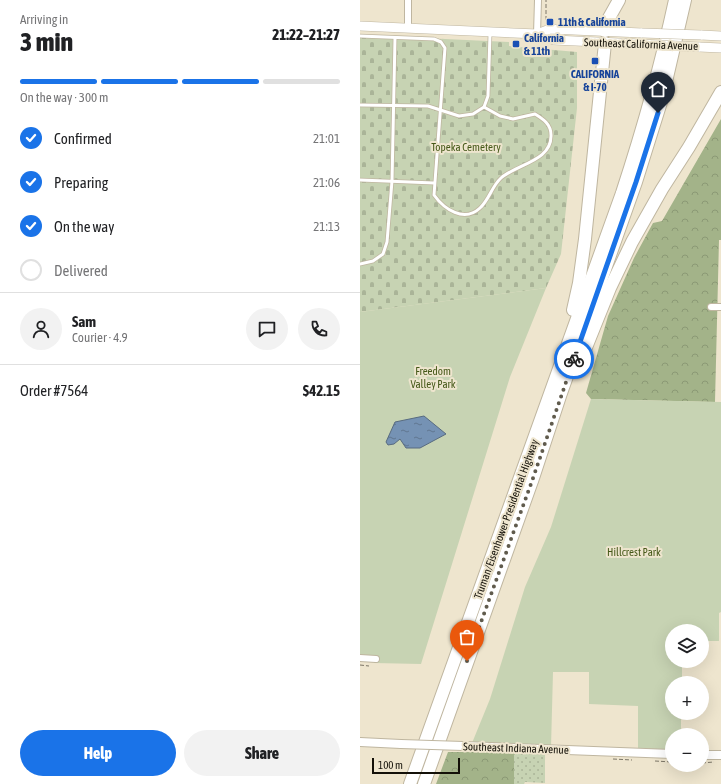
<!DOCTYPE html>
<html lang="en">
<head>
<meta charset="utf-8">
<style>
	:root { --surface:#fff; --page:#f2f2f2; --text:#202124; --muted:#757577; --line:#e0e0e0; --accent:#1a73e8 }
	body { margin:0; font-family:"Asap Condensed",sans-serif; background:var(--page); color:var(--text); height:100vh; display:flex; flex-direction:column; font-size:15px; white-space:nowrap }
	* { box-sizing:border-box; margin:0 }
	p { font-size:13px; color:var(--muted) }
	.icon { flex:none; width:22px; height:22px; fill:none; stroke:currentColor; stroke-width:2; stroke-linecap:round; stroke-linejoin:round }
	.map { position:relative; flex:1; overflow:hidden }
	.panel { display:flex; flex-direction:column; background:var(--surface); width:360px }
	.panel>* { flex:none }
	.tools { position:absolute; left:305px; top:624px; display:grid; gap:8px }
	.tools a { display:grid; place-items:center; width:44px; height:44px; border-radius:50%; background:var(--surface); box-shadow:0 4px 16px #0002; font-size:20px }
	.scale { position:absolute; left:12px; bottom:10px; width:88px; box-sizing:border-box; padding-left:4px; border:2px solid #131008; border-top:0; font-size:11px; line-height:14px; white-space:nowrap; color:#131008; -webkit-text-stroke:3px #eee5ce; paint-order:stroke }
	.pin { position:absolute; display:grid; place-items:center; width:34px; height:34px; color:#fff; margin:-41px -17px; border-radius:50% 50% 50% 0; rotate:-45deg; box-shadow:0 0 4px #0007 }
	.pin .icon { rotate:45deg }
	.courier { position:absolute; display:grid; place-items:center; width:40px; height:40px; margin:-20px; border:3px solid #1a73e8; border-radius:50%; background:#fff; color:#222; box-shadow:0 1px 5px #0007 }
	.summary em { font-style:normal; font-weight:800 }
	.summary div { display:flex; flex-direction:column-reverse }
	.summary { display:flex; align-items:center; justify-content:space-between; height:68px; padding:0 20px }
	h1 { font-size:26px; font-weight:800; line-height:30px }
	.bar { display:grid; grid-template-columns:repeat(4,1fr); gap:6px 4px; align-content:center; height:48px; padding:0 20px }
	.bar i { height:5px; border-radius:3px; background:var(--line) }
	.bar .on { background:var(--accent) }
	.bar p { grid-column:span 4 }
	.line { display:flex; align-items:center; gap:10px; padding:0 20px; border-top:1px solid var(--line) }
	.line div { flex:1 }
	.round { display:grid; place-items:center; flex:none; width:42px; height:42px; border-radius:21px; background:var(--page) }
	ol { padding:0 20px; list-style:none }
	li { display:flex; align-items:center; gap:12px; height:44px }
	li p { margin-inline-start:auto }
	li .icon { padding:4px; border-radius:50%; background:var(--accent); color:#fff; stroke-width:4 }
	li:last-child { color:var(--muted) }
	li i { width:22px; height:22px; border:2px solid var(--line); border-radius:50% }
	.action { display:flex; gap:8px; margin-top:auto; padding:8px 20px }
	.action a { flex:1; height:46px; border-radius:24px; background:var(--accent); color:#fff; font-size:16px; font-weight:800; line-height:46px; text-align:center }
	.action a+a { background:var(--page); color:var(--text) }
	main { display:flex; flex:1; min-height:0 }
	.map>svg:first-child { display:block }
</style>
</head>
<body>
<main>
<section class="panel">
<div class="summary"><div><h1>3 min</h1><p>Arriving in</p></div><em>21:22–21:27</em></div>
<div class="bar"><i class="on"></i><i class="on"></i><i class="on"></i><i></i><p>On the way · 300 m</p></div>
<ol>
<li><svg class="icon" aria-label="check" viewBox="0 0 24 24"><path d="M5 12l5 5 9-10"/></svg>Confirmed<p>21:01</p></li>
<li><svg class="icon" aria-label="check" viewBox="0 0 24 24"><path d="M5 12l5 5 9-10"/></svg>Preparing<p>21:06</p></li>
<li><svg class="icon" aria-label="check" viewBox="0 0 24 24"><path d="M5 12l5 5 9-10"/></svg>On the way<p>21:13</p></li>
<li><i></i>Delivered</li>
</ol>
<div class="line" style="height:72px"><a class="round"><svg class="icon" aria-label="person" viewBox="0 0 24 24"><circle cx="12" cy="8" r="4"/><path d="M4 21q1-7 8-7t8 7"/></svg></a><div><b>Sam</b><p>Courier · 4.9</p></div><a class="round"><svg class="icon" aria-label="chat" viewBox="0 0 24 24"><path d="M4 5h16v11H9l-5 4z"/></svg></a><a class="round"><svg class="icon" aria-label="phone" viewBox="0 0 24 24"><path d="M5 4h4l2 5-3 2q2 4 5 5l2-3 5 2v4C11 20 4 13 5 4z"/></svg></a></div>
<div class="line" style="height:52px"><div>Order #7564</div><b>$42.15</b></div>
<div class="action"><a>Help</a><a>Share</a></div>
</section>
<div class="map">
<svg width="361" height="784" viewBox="0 0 361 784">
	<defs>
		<pattern id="grass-dots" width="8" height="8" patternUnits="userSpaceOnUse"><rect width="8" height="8" fill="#c7d3b3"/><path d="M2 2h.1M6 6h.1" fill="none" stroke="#aab498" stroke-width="1.8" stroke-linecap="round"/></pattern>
		<pattern id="forest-crowns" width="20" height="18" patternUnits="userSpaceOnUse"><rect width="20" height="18" fill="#a3b389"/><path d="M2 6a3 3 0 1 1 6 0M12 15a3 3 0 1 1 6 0" fill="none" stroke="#8b9975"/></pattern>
		<pattern id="cemetery-stones" width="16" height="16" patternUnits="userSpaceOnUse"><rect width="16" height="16" fill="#c7d3b3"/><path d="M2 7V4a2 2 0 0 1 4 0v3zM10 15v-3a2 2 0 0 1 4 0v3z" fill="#aab498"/></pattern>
		<pattern id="water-ripples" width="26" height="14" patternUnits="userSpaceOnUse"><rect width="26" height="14" fill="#7592b4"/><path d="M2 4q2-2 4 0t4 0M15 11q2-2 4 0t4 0" fill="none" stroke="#5f7690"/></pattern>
	</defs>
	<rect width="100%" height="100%" fill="#eee5ce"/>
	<polygon fill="url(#grass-dots)" points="154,752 185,752 185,783 165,782 164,784 154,784"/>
	<g fill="url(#forest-crowns)">
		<polygon points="361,119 361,240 359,240 355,402 231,399 226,393 248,316 274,258 293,223 302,221"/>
		<polygon points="88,752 154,752 154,784 76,784"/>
	</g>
	<polygon fill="url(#cemetery-stones)" points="0,35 149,42 149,46 217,52 217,108 201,254 186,288 0,312"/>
	<g fill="#c7d3b3">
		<polygon points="186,288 150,377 61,664 14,663 13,655 0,655 0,312"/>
		<polygon points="231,399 361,402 361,612 359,613 359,641 342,641 342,631 312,631 312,661 322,661 322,683 312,683 312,713 321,713 321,735 312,735 312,751 278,750 278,706 229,704 229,672 193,672 191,747 112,743 130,699 165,587 191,527"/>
	</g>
	<polygon fill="url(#water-ripples)" stroke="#586b80" points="64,416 86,434 60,448 46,448 40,439 34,444 28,445 26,442 35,422"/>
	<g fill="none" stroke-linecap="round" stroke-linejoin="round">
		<defs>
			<g id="service">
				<path d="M 0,36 L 74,39 L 81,42 L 85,48 L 74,195 C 84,209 104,223 120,208 C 129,200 132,186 141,178 C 157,164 192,161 191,135 C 191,124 183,119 175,114 L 153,119 L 140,116 L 124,107"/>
				<polyline points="0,105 68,106 99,116 113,114 124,107 128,96 130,34"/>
				<polyline points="0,180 74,183"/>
				<polyline points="0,264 13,261 23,254 27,242 32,181 35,38"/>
			</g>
			<g id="minor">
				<polyline points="48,28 48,0"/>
				<polyline points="177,34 178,0"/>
				<polyline points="351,307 361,307"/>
				<polyline points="0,658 16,659"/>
			</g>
			<g id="tertiary">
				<polyline points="0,742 41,744"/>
				<polyline points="103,746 312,754"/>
				<polyline points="342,755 361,755"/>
			</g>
			<g id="secondary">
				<polyline points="0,26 177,34 194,40 280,44"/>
				<polyline points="177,34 190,29 282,33"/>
				<polyline points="341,35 361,36"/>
				<polyline points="339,47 361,48"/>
			</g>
			<g id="motorway">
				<polyline points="245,31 245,25 259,0"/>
				<polyline points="213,310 219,283 225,239 245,43"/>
				<polyline points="225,350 250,288 272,242 302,189 329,147 361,92"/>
				<path d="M 50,784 L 262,193 C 283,129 301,65 315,0"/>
				<polyline points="64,784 172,481 200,396 276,182 302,99 325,0"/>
			</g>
		</defs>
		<use href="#service" stroke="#bfb6a0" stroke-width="4.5"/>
		<use href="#minor" stroke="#bfb6a0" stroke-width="8"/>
		<use href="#tertiary" stroke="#bfb6a0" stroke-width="10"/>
		<use href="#secondary" stroke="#bfb6a0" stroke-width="10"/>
		<use href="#motorway" stroke="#bfb6a0" stroke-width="14"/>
		<g stroke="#7d7768" stroke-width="1" stroke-dasharray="4 2" stroke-linecap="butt">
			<polyline points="186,20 186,0"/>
			<polyline points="0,665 9,666"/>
			<polyline points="253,759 272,760"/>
			<polyline points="295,761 312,762"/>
			<polyline points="342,763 354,762"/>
		</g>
		<use href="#service" stroke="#fff" stroke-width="3"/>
		<use href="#minor" stroke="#fff" stroke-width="6"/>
		<use href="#tertiary" stroke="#fff" stroke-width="8"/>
		<use href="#secondary" stroke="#fff" stroke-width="9"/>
		<use href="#motorway" stroke="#fff" stroke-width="12"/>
		<defs>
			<polyline id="tertiary-bridge" points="41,744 103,746"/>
			<g id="secondary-bridge">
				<polyline points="282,33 341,35"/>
				<polyline points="280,44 339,47"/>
			</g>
		</defs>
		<use href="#tertiary-bridge" stroke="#bfb6a0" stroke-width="10" stroke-linecap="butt"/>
		<use href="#secondary-bridge" stroke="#bfb6a0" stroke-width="10" stroke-linecap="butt"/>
		<use href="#tertiary-bridge" stroke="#fff" stroke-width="8"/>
		<use href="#secondary-bridge" stroke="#fff" stroke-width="9"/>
	</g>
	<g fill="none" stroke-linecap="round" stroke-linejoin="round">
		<polyline stroke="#605b4d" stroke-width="4" stroke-dasharray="0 7.2" points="107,661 172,481 214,359"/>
		<polyline stroke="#1a73e8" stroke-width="5" points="214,359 276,182 298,113"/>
	</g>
	<g fill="#1a4fb4" stroke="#eee5ce" stroke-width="1.5">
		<rect x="186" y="18" width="8" height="8" rx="2"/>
		<rect x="152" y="40" width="8" height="8" rx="2"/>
		<rect x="231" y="57" width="8" height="8" rx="2"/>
	</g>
	<g text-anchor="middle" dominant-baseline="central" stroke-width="4" stroke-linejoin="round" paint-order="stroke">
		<g font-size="11" font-weight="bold" fill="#164399" stroke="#eee5ce" text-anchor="start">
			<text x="198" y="22">11th &amp; California</text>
			<text x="164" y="38">California<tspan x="164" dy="13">&amp; 11th</tspan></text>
			<text x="235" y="74" text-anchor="middle">CALIFORNIA<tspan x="235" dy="13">&amp; I-70</tspan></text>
		</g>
		<g font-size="11" fill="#131008" stroke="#eee5ce">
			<text transform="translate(281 44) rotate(2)">Southeast California Avenue</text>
			<text transform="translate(146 519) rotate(-70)">Truman/Eisenhower Presidential Highway</text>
			<text transform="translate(156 748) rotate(2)">Southeast Indiana Avenue</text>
		</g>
		<g font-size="11" fill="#455818" stroke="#eee5ce">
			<text x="106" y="147">Topeka Cemetery</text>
			<text x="73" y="371">Freedom<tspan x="73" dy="13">Valley Park</tspan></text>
			<text x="274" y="552">Hillcrest Park</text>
		</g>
	</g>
</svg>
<div class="tools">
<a><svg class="icon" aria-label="layers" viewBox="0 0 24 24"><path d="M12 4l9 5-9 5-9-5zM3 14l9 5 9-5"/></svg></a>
<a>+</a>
<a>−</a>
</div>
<div class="scale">100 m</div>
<div class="pin" style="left:107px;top:661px;background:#ea580c"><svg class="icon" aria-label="bag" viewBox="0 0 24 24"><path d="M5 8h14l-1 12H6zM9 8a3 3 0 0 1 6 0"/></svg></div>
<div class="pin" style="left:298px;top:113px;background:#1f2937"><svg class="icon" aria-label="home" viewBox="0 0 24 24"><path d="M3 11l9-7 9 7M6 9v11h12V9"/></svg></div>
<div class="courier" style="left:214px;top:359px"><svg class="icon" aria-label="bike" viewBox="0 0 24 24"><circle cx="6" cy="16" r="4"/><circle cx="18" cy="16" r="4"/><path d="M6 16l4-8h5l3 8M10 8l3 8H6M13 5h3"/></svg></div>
</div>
</main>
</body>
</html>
